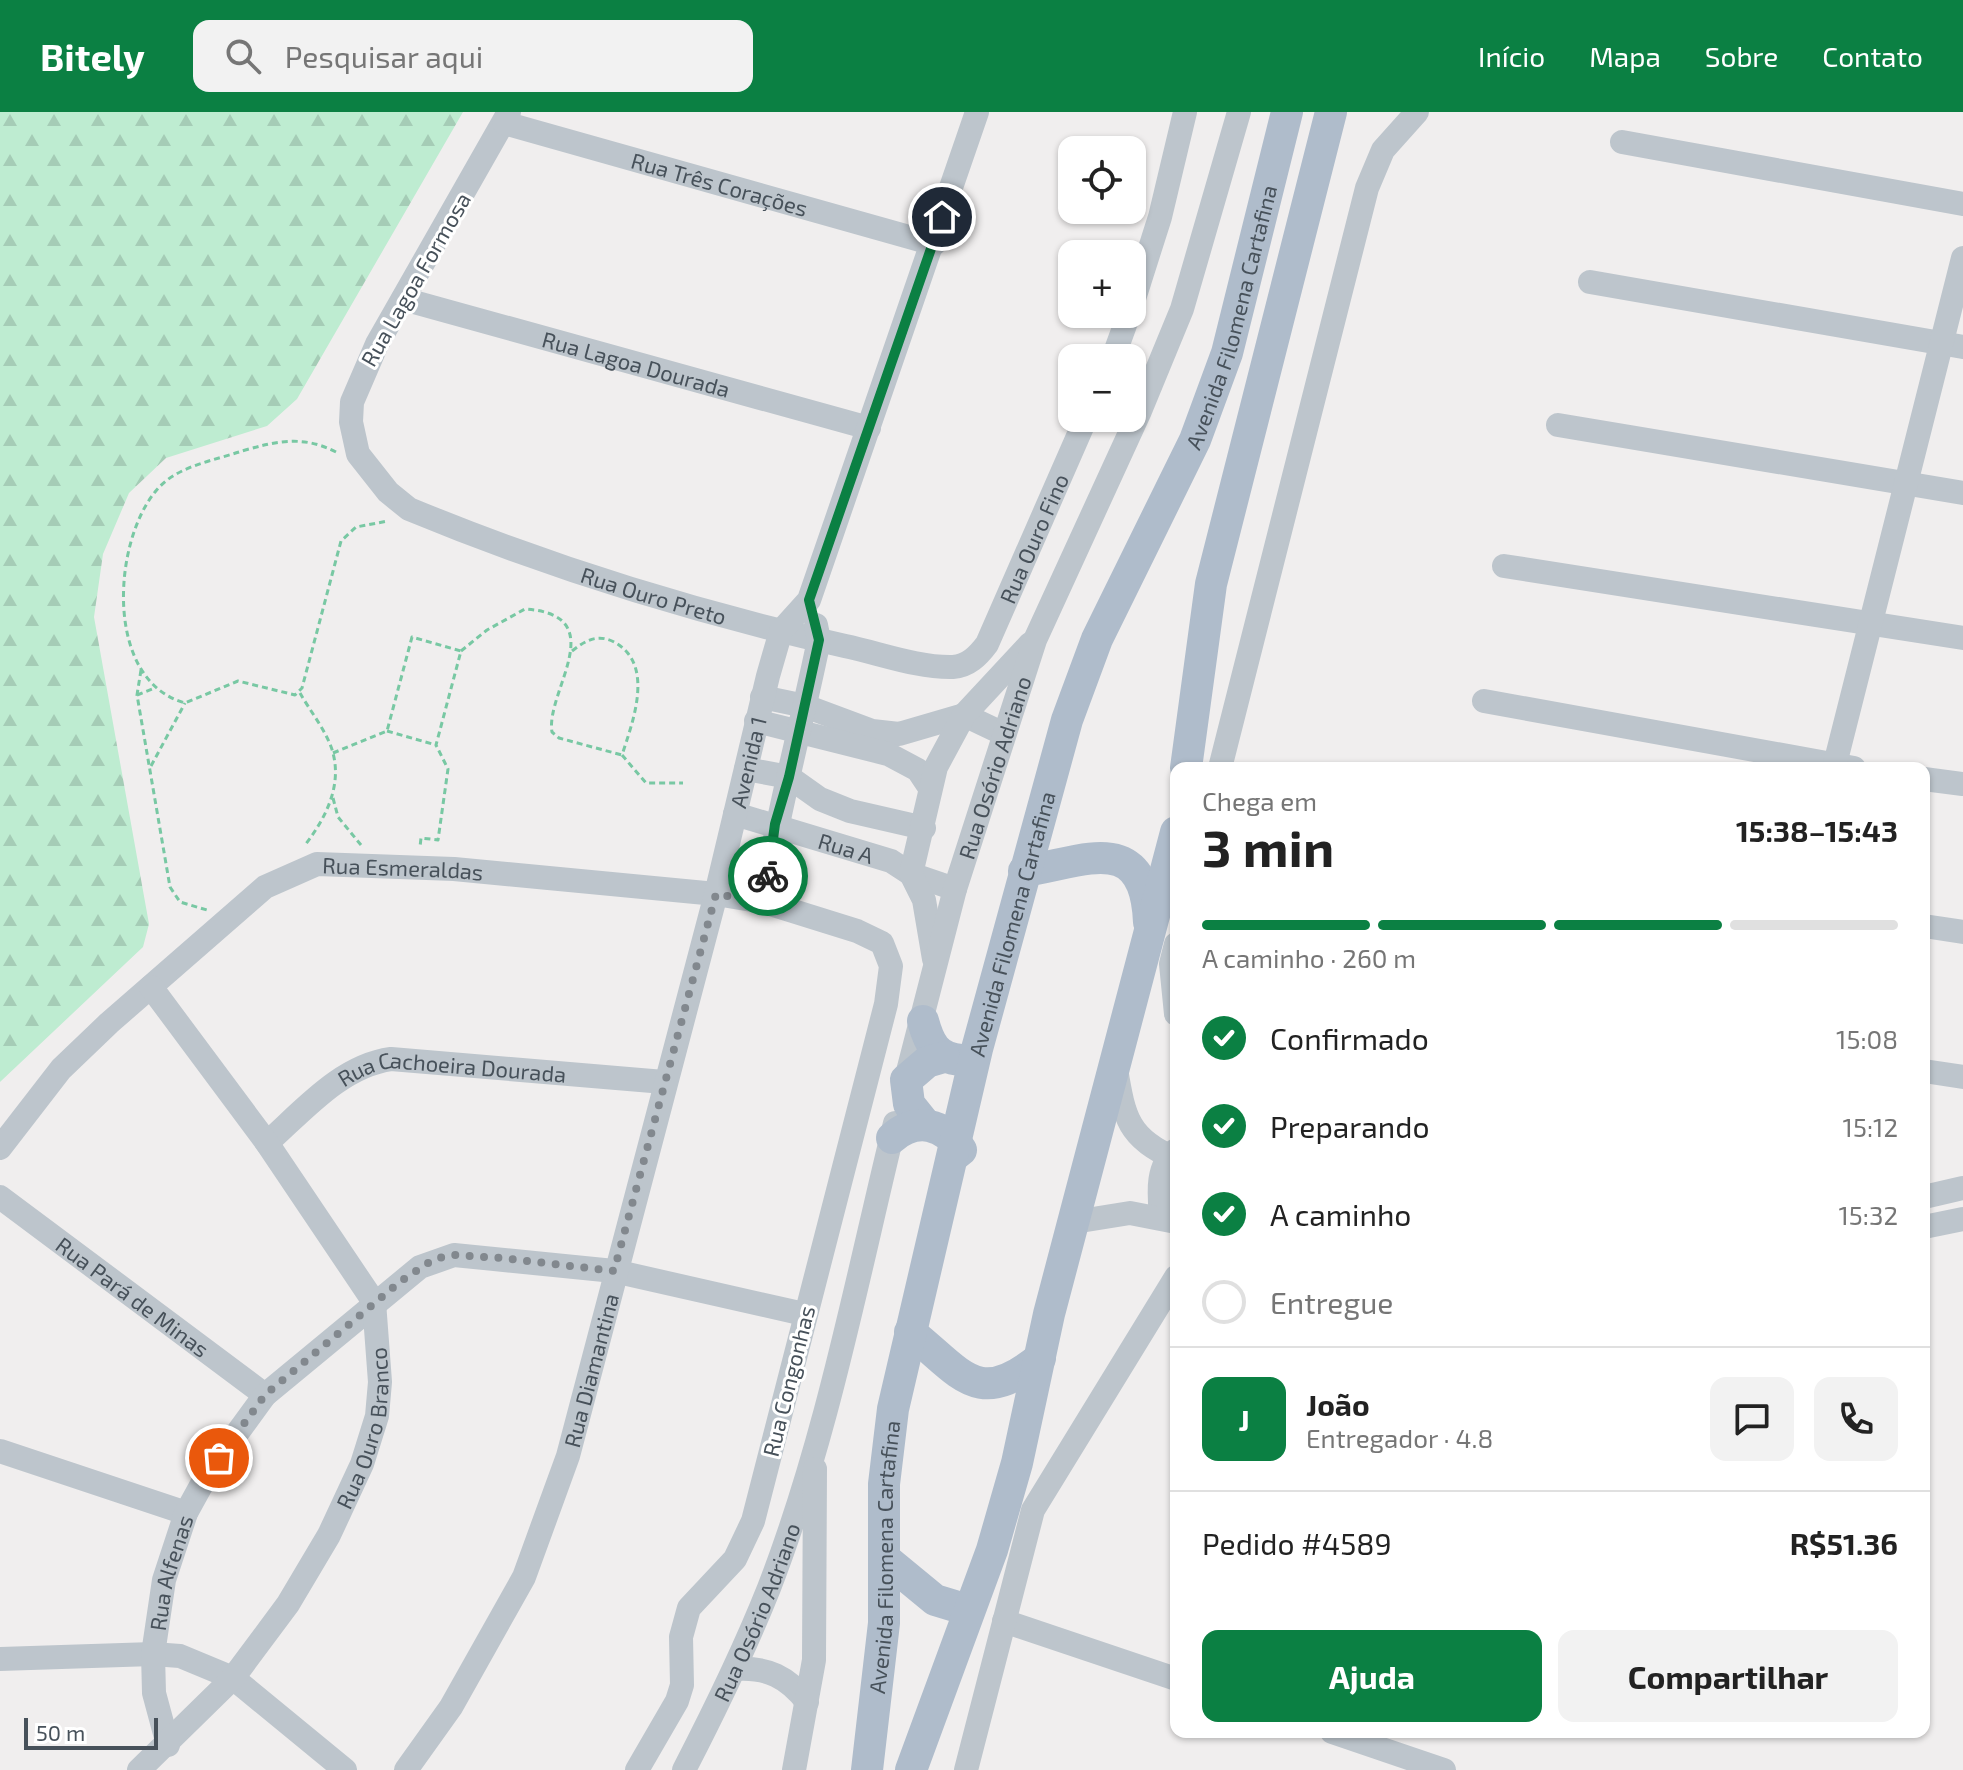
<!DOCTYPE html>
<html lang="pt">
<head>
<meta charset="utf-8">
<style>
	:root { --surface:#fff; --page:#f2f2f2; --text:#222; --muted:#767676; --line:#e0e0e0; --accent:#0b8043 }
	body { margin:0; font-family:"Exo 2",sans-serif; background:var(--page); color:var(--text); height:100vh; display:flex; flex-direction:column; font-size:30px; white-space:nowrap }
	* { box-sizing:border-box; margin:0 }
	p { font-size:26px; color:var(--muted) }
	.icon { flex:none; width:44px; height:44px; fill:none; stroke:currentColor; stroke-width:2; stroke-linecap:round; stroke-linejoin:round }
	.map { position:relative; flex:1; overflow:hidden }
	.drawer { position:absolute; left:1170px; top:650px; width:760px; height:976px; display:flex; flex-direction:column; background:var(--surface); border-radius:16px; box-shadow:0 2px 6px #0004 }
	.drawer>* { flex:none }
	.tools { position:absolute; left:1058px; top:24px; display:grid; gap:16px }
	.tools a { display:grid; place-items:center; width:88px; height:88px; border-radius:16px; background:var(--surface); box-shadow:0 2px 6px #0004; font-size:40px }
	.scale { position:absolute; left:24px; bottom:20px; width:134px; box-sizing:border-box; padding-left:8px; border:4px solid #47515a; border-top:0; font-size:22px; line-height:28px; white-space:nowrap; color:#47515a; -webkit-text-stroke:6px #fff; paint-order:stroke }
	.pin { position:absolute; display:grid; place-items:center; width:68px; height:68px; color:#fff; margin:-34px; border:4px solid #fff; border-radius:50%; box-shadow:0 2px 8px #0007 }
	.courier { position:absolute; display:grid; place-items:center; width:80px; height:80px; margin:-40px; border:6px solid #0b8043; border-radius:50%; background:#fff; color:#222; box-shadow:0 2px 10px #0007 }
	.head em { font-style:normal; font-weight:700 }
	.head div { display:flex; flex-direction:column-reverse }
	.head { display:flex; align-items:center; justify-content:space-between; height:136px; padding:0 32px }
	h1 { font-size:52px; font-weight:700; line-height:60px }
	.bar { display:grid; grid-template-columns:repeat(4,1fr); gap:12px 8px; align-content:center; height:96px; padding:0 32px }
	.bar i { height:10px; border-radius:6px; background:var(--line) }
	.bar .current { background:var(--accent) }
	.bar p { grid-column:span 4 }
	.line { display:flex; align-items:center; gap:20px; padding:0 32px; border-top:2px solid var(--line) }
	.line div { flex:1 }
	.round { display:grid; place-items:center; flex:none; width:84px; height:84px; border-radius:16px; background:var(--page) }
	ol { padding:0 32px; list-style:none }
	li { display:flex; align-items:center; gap:24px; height:88px }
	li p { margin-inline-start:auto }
	li .icon { padding:8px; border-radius:50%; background:var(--accent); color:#fff; stroke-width:4 }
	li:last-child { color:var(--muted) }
	li i { width:44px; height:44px; border:4px solid var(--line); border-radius:50% }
	.button { display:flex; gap:16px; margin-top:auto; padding:16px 32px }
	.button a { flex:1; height:92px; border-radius:16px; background:var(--accent); color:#fff; font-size:32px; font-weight:700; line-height:92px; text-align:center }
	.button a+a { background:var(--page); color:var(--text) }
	header { display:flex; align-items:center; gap:48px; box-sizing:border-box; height:112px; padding:0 40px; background:var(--accent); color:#fff }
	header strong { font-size:38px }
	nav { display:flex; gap:44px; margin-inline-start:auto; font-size:28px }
	.search { width:560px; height:72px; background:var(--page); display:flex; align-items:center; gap:20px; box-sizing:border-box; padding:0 28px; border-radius:16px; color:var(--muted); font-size:30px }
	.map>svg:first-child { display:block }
</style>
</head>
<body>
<header>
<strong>Bitely</strong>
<div class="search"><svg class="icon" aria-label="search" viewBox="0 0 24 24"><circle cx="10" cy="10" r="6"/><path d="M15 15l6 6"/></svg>Pesquisar aqui</div>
<nav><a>Início</a><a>Mapa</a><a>Sobre</a><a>Contato</a></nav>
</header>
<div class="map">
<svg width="1963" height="1658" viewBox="0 0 1963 1658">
	<defs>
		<pattern id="forest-firs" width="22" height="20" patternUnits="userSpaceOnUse" patternTransform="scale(2)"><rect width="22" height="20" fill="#beecd1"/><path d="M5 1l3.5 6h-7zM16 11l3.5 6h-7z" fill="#a5ccb6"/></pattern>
	</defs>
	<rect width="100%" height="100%" fill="#f0eeee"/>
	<polygon fill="url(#forest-firs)" points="0,0 463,0 297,287 267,314 166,346 129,381 103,442 94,505 149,812 143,835 0,970"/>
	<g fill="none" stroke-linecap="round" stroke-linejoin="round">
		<g stroke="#78c8a3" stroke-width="3" stroke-dasharray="6 4" stroke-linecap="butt">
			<path d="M 336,340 C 303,323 277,329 242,339 C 213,349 175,354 155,380 C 112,433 105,569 185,591 L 238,569 L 295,583 L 302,576 L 341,429 L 356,415 L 388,409"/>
			<path d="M 461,539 L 487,518 L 525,497 C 614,503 545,580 552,620 L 559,626 L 622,643"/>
			<path d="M 572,539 C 585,529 596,522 612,529 C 656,550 633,609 622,643 L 646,671 L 683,671"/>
			<polyline points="141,558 137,583 170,775 180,790 207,798"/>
			<path d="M 300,581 C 310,599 328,621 333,641 C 342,675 325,707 305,733"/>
			<polyline points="137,583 155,576"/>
			<polyline points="387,619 436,633"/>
			<polyline points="333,641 387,619 412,525 461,539 436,633 448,657 438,728 421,726 420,735"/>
			<polyline points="151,654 185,591"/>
			<polyline points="333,686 338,705 361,733"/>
		</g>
		<g stroke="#bdc5cc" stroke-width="24">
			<path id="s1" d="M 509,0 L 377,232 L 352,290 L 351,310 L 358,342 L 388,380 L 409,397 C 549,455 698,501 845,534 C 879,541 918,556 953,555 C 968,554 978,544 987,532 L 1086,306"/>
			<path id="s2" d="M 504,11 L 934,132"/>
			<polyline points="1622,30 1963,92"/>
			<polyline points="1590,170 1963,235"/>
			<path id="s3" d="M 403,187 L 869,316"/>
			<polyline points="1132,193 1160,105 1185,0"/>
			<polyline points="1113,246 1129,202"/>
			<polyline points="1558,313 1963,381"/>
			<polyline points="1504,454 1963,526"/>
			<polyline points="762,585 805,594 872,619 899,622 964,603 1004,622"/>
			<polyline points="1484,589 1854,656"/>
			<polyline points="756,609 888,642 918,658 930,676"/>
			<polyline points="1220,656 1367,76 1383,38 1417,0"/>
			<polyline points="1834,656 1963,146"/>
			<polyline points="746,657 789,665 820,687 850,699 924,716"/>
			<polyline points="1924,667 1963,672"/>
			<path id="s4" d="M 735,702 L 891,749 L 911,762 L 955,777"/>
			<path d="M 764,790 C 777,702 801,616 819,528 L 816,513"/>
			<polyline points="1924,814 1963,820"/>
			<polyline points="1176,832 1171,852 1176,902"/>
			<polyline points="934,847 924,788 911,762 936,655 964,603 1030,532"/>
			<path d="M 1116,957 C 1124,1005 1128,1027 1176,1047"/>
			<polyline points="1924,959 1963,965"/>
			<path id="s5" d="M 905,971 L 955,777 L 1035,528 L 1140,299 L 1182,197 L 1239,0"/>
			<path id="s6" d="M 267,1031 C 304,998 341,954 391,947 L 664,970"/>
			<path id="s7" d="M 0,1036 L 61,957 L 109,911 L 265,775 L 317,752 L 454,757 L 716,782 L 764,790 L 857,819 L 882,831 L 891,854 L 886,892 L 753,1409 L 735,1447 L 689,1496 L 681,1525 L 682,1573 L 677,1589 L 637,1658"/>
			<path id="s8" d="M 0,1085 L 265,1283"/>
			<polyline points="1924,1085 1963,1076"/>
			<path d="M 1161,1105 C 1159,1081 1156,1055 1176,1038"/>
			<polyline points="1074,1110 1130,1101 1176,1110"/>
			<polyline points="1924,1115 1963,1107"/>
			<polyline points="0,1339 186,1401"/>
			<polyline points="1004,1509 1176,1567"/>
			<polyline points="0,1547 153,1542 180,1544 233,1566 345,1658"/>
			<path d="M 736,1557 C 767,1555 788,1565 807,1590"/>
			<polyline points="1332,1620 1444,1658"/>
			<path id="s9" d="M 168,1633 L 154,1581 L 153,1542 L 164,1468 L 186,1401 L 208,1361 L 265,1283 L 420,1155 L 454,1143 L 614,1159 L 804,1202"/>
			<path id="s10" d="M 139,1658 L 233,1566 L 288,1492 L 329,1423 L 362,1352 L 377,1304 L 380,1270 L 374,1190 L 267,1031 L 151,875"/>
			<path id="s11" d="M 406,1658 L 451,1595 L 524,1465 L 568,1344 L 716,782 L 768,564 L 781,519 L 809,488 L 977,0"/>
			<path id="s12" d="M 684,1658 C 715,1598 744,1539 769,1476 C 827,1326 857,1166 895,1011"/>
			<polyline points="794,1658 814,1548 815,1357"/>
			<polyline points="966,1658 1033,1398 1176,1165"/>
		</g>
		<g stroke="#afbccb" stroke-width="32">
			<polyline points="1186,656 1211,472 1331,0"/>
			<path d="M 1024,759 C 1082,751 1145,716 1149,810"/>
			<path d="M 923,909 C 929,931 936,946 961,948"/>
			<polyline points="925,1012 909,992 906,968 927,950 944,945"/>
			<path d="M 892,1026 C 916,1005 944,1011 961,1038 L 956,1042"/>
			<path d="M 910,1220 C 961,1260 977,1298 1040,1246"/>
			<polyline points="884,1446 935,1488 968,1498"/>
			<path id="s13" d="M 867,1658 L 884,1511 L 884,1372 L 893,1297 L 977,937 L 1067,608 L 1097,527 L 1195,328 L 1227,241 L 1287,0"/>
			<polyline points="911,1658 992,1438 1017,1351 1049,1202 1176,720"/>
		</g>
	</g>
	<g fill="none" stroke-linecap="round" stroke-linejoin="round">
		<polyline stroke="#82888e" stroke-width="8" stroke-dasharray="0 14.4" points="219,1346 265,1283 401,1169 434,1147 454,1143 502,1146 614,1159 716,782 764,790 768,764"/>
		<polyline stroke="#0b8043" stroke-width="10" points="768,764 775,712 789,665 819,528 809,488 942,105"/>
	</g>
	<g text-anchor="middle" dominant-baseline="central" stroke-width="6" stroke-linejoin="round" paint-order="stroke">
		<g font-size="22" fill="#47515a" stroke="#fff">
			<text stroke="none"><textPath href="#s2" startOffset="224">Rua Três Corações</textPath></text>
			<text transform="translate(415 167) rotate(-60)">Rua Lagoa Formosa</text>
			<text stroke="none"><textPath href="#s13" startOffset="1510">Avenida Filomena Cartafina</textPath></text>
			<text stroke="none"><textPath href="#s3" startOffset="242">Rua Lagoa Dourada</textPath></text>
			<text stroke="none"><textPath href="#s1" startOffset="1184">Rua Ouro Fino</textPath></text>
			<text stroke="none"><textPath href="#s1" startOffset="718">Rua Ouro Preto</textPath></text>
			<text stroke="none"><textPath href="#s11" startOffset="1072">Avenida 1</textPath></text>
			<text stroke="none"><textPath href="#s5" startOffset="328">Rua Osório Adriano</textPath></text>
			<text stroke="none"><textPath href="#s4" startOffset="116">Rua A</textPath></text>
			<text stroke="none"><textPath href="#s7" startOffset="516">Rua Esmeraldas</textPath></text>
			<text stroke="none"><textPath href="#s13" startOffset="862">Avenida Filomena Cartafina</textPath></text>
			<text stroke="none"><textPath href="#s6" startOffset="212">Rua Cachoeira Dourada</textPath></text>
			<text stroke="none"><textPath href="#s8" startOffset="166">Rua Pará de Minas</textPath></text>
			<text stroke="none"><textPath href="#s11" startOffset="444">Rua Diamantina</textPath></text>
			<text transform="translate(788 1269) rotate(-76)">Rua Congonhas</text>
			<text stroke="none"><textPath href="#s10" startOffset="418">Rua Ouro Branco</textPath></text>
			<text stroke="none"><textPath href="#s13" startOffset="214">Avenida Filomena Cartafina</textPath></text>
			<text stroke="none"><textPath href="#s9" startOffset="176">Rua Alfenas</textPath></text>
			<text stroke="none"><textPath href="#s12" startOffset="174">Rua Osório Adriano</textPath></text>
		</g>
	</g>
</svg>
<div class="tools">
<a><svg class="icon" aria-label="locate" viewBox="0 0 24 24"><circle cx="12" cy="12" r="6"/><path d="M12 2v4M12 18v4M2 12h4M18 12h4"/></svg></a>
<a>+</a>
<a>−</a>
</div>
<div class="scale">50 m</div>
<div class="pin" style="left:219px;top:1346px;background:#ea580c"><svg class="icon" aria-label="bag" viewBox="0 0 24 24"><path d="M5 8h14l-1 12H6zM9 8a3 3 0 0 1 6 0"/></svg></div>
<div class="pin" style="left:942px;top:105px;background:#1f2937"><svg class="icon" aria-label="home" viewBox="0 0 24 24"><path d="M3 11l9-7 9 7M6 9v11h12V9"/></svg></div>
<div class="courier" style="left:768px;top:764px"><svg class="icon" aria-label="bike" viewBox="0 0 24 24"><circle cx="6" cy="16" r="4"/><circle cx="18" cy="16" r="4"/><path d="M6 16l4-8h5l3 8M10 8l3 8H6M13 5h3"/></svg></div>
<section class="drawer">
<div class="head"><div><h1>3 min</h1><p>Chega em</p></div><em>15:38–15:43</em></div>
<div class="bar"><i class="current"></i><i class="current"></i><i class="current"></i><i></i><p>A caminho · 260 m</p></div>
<ol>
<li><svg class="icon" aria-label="check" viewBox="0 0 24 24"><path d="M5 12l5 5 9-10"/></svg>Confirmado<p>15:08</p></li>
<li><svg class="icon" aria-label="check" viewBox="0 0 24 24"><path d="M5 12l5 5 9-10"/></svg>Preparando<p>15:12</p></li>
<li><svg class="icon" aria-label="check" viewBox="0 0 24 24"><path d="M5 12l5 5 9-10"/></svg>A caminho<p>15:32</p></li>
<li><i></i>Entregue</li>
</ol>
<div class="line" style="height:144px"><b class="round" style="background:var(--accent);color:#fff">J</b><div><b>João</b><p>Entregador · 4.8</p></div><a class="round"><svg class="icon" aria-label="chat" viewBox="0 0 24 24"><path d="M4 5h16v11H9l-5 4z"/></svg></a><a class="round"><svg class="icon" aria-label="phone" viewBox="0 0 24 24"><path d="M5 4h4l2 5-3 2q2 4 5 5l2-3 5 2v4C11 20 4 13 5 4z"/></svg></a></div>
<div class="line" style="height:104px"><div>Pedido #4589</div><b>R$51.36</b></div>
<div class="button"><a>Ajuda</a><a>Compartilhar</a></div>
</section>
</div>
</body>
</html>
